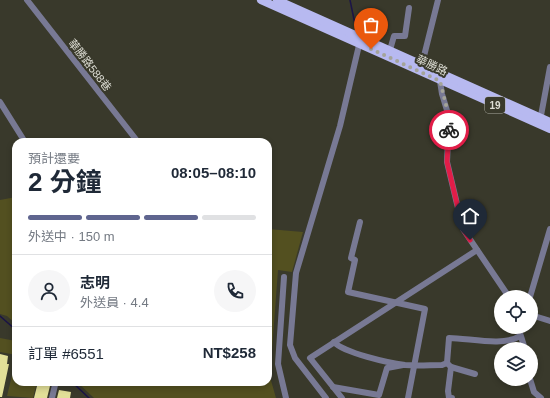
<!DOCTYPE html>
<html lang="zh-TW">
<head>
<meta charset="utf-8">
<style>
	:root { --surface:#fff; --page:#f6f6f7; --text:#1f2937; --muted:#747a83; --line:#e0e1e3; --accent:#5f658f }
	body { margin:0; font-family:Arial,"Noto Sans TC",sans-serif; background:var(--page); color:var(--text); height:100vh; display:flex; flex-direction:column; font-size:15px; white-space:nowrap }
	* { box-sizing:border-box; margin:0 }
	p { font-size:13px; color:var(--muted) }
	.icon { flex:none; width:22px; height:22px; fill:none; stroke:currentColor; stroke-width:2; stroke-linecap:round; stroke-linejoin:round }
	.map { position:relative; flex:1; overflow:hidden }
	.details { position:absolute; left:12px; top:138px; width:260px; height:248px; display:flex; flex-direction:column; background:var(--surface); border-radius:12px; box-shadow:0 2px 6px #0003 }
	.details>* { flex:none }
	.controls { position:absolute; left:494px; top:290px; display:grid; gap:8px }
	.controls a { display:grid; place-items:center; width:44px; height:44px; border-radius:50%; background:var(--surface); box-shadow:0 2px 6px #0003; font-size:20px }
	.pin { position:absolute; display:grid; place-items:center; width:34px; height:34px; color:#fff; margin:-41px -17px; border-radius:50% 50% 50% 0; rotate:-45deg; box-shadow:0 0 4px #0007 }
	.pin .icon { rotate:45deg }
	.courier { position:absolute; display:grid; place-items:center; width:40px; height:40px; margin:-20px; border:3px solid #e11d48; border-radius:50%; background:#fff; color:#222; box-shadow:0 1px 5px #0007 }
	.overview em { font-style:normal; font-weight:700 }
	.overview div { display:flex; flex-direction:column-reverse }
	.overview { display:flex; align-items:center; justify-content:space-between; height:68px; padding:0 16px }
	h1 { font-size:26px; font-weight:700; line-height:30px }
	.bar { display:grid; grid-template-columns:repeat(4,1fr); gap:6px 4px; align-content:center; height:48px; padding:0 16px }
	.bar i { height:5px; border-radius:3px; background:var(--line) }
	.bar .selected { background:var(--accent) }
	.bar p { grid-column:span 4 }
	.line { display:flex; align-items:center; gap:10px; padding:0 16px; border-top:1px solid var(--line) }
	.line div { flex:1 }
	.round { display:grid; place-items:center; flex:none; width:42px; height:42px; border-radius:21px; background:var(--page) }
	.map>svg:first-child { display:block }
</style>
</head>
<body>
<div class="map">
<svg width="550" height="398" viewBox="0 0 550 398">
	<rect width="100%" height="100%" fill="#39392b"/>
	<g fill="#535020">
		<polygon points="16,197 16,324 7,316 0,314 0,200"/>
		<polygon points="268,229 303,232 292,272 278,270 270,377 276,398 94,398 77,382 268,382"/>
		<polygon points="0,338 16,341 16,355 0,352"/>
		<polygon points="16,359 16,382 37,382 33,398 7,396"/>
	</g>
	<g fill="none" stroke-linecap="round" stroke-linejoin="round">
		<g stroke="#1b1447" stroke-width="1.5">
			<polyline points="350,0 356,29"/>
			<polyline points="0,316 16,330"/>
			<polyline points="72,382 89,398"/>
		</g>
	</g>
	<g fill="#e2df98">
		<polygon points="0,354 8,356 7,364 9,364 2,397 0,397"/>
		<polygon points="38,382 51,382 47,398 34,398"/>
		<polygon points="59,390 71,392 70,398 57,398"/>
	</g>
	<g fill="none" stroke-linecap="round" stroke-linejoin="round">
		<g stroke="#787994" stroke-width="6">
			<polyline points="27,0 138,142"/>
			<polyline points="390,50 394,36 405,36 409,8"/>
			<polyline points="421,68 438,0"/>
			<polyline points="441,77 440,81 442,94 449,117 447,162 463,229 509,297"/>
			<polyline points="0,102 25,142"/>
			<polyline points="540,121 550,67"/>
			<polyline points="360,222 351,258 355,260 348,292 425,309 408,398"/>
			<polyline points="284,277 278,364 286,398"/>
			<polyline points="530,297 550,229"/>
			<polyline points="531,315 550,321"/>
			<polyline points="518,327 525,349"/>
			<path d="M 334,342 C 344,353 389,363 405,365 C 417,366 430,365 442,365 L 447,363"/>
			<polyline points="451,367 448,391 449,398 452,398"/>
			<path d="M 475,374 L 451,367 L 447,363 L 449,338 C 469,338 503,347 520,336"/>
			<polyline points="530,379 534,392 541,398"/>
			<polyline points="333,387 379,395 387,368 403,365"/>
			<polyline points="52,398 55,385"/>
			<polyline points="326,398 295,358 290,345 296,273 340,126 360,41"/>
			<polyline points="342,398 310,358 477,250"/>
		</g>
		<g stroke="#b7b9f0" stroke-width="8">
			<polyline points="261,0 550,129"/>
			<polyline points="277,0 550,122"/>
		</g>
	</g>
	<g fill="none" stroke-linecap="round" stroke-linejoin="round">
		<polyline stroke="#a4a499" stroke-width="4" stroke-dasharray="0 7.2" points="371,49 440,81 449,117 449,130"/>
		<polyline stroke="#e11d48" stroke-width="5" points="449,130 447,162 463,229 470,240"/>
	</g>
	<g text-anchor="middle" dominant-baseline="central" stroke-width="4" stroke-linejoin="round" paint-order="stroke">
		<rect fill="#39392b" stroke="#acaca1" stroke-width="1" x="485" y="97" width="20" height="16" rx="3"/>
		<g font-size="10" font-weight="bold" fill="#ddddd4">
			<text x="495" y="105">19</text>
		</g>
		<g font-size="11" fill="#ddddd4" stroke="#39392b">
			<text transform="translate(90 65) rotate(52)">華勝路588巷</text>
			<text transform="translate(432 65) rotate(25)">華勝路</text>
		</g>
	</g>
</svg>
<div class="controls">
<a><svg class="icon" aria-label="locate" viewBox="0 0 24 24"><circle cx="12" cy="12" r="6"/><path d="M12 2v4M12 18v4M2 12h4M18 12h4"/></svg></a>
<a><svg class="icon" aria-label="layers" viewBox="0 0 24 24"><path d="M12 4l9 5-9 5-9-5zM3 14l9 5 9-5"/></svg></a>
</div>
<div class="pin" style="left:371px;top:49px;background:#ea580c"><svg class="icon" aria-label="bag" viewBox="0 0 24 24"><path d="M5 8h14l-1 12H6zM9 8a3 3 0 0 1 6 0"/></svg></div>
<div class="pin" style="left:470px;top:240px;background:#1f2937"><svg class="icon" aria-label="home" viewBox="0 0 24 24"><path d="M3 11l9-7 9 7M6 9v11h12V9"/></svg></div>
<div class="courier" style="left:449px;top:130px"><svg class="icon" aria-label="bike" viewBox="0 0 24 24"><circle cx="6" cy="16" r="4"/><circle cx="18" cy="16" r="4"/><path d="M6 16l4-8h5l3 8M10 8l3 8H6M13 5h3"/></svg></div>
<section class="details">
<div class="overview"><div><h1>2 分鐘</h1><p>預計還要</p></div><em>08:05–08:10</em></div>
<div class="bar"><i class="selected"></i><i class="selected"></i><i class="selected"></i><i></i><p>外送中 · 150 m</p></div>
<div class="line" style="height:72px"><a class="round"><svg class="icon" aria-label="person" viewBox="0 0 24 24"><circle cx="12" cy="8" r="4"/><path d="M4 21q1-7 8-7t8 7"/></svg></a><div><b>志明</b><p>外送員 · 4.4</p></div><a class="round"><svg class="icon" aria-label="phone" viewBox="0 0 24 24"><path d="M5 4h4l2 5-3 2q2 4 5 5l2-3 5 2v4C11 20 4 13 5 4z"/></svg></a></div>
<div class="line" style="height:52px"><div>訂單 #6551</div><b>NT$258</b></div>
</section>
</div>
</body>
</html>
